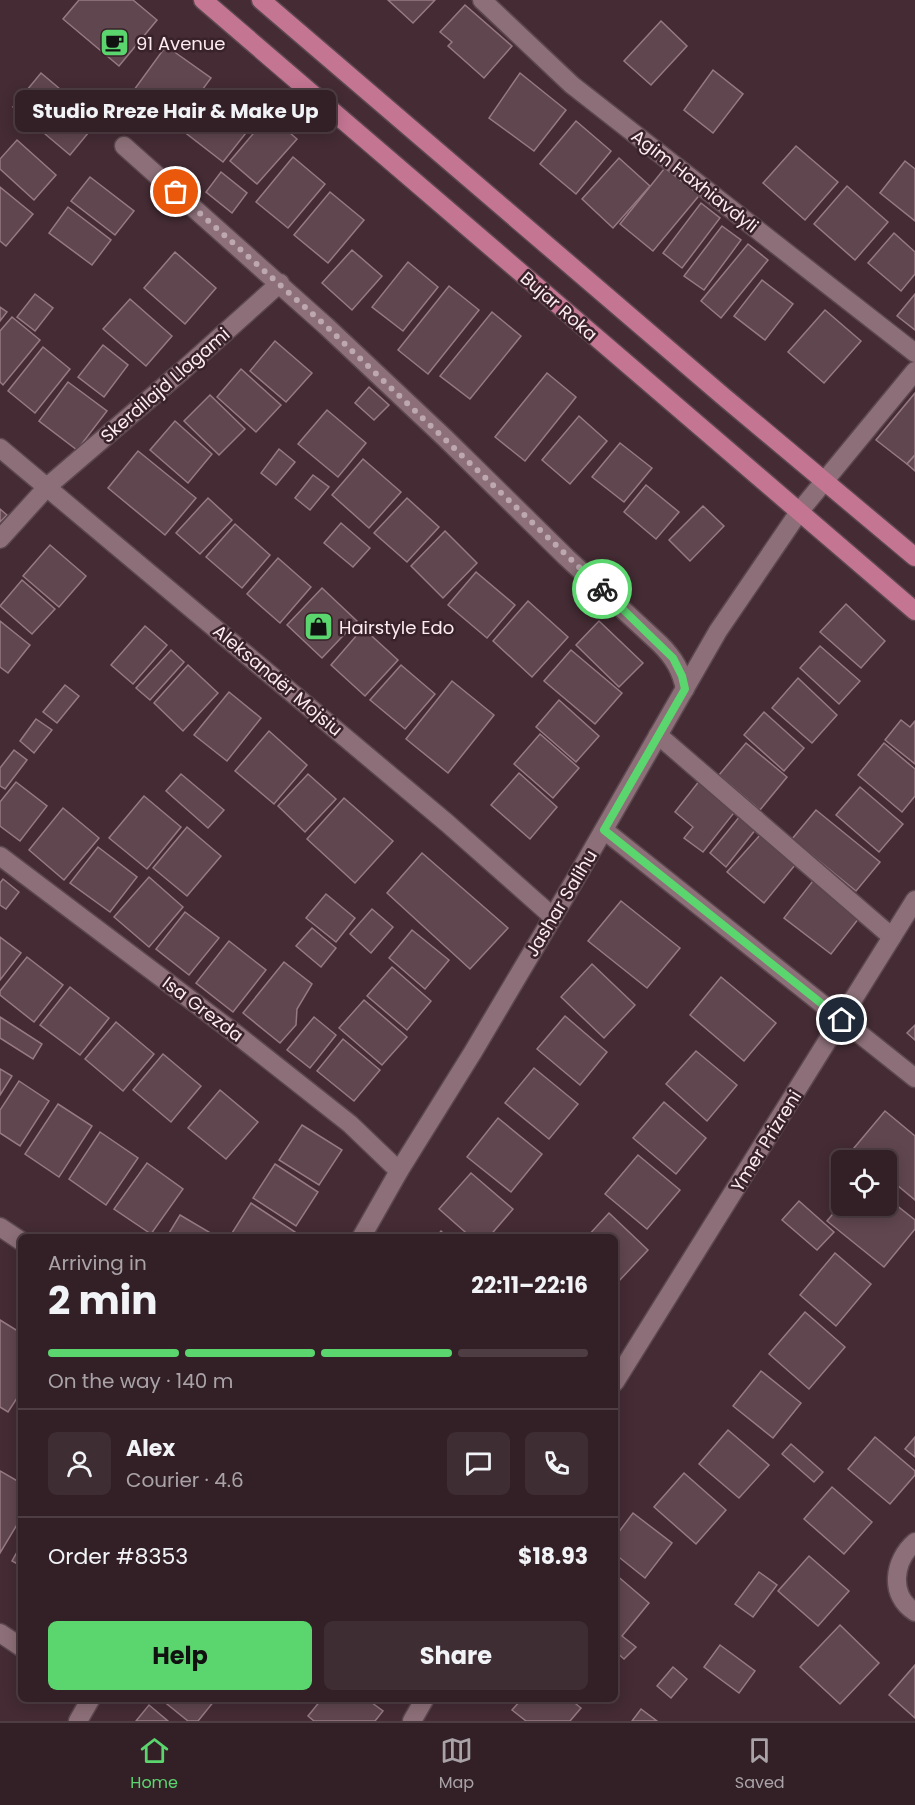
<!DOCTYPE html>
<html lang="en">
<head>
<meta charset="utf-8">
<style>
	:root { --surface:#332027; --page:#3e2d33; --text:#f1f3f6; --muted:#a9a3a7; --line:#4e3e44; --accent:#5bd56e }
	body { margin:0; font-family:Poppins,sans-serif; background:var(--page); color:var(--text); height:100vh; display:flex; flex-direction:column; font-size:22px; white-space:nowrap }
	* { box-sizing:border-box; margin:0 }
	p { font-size:20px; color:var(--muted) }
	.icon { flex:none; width:33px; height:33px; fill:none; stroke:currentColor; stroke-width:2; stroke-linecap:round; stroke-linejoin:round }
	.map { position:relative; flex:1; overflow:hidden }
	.side { position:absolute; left:18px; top:1234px; width:600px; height:468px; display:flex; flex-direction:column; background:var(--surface); border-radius:9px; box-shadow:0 3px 15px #0003,0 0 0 2px var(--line) }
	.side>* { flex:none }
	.controls { position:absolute; left:831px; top:1150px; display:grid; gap:12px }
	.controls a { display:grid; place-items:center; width:66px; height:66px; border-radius:9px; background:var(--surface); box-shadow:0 3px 15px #0003,0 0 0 2px var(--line); font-size:30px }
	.pin { position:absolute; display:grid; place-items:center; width:51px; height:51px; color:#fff; margin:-26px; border:3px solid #fff; border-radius:50%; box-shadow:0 2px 6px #0007 }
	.courier { position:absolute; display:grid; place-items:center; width:60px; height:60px; margin:-30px; border:4px solid #5bd56e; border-radius:50%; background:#fff; color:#222; box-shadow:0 2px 8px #0007 }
	.bubble { position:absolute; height:42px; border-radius:9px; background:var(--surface); box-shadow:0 3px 15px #0003,0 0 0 2px var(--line); font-size:20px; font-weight:700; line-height:42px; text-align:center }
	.summary em { font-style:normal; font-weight:700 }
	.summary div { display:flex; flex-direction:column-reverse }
	.summary { display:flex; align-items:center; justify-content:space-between; height:102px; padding:0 30px }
	h1 { font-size:39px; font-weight:700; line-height:45px }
	.bar { display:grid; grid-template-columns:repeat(4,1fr); gap:9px 6px; align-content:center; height:72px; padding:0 30px }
	.bar i { height:8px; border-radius:4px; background:var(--line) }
	.bar .active { background:var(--accent) }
	.bar p { grid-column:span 4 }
	.line { display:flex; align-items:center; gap:15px; padding:0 30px; border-top:2px solid var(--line) }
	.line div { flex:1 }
	.round { display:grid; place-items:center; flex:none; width:63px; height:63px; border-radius:9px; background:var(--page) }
	.cta { display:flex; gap:12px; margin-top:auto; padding:12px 30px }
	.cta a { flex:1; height:69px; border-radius:9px; background:var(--accent); color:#111; font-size:24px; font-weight:700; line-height:69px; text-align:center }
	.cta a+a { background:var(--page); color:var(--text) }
	.menu { display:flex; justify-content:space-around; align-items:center; height:84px; border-top:2px solid var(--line); background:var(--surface); font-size:16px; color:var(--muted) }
	.menu a { display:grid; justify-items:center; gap:3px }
	.menu .active { color:var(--accent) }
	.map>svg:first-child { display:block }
</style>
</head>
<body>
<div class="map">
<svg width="915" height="1721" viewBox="0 0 915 1721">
	<rect width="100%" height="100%" fill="#442b34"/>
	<g fill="#60464f" stroke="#967983" stroke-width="1.5">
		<polygon points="79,0 133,0 157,20 119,66 63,19"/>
		<polygon points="388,0 435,0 413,23"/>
		<polygon points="465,5 512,46 484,78 448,46 452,42 440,32"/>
		<polygon points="661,21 687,46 651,85 624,61"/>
		<polygon points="166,46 211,78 175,127 131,94"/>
		<polygon points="713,70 743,94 713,133 684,110"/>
		<polygon points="41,73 98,121 70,155 13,107"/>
		<polygon points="520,73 566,110 534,151 489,118"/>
		<polygon points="221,91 257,119 223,162 187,134"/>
		<polygon points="269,115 297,139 257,184 230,161"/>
		<polygon points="576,121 611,151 576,194 540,164"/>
		<polygon points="17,140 56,175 34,200 0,169 0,159"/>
		<polygon points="796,146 838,182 805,220 763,183"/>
		<polygon points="293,157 325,184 288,228 256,202"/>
		<polygon points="619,158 650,186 613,228 582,199"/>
		<polygon points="905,161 915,169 915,221 880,193"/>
		<polygon points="668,164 702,192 653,251 620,224"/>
		<polygon points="221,172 247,193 232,213 206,192"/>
		<polygon points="90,177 134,211 115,235 71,201"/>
		<polygon points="847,186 888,222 855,260 814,224"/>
		<polygon points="0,187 33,214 6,246 0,241"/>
		<polygon points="330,192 364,220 328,263 294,235"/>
		<polygon points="701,203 720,218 682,268 663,253"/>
		<polygon points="68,207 111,240 92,265 49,233"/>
		<polygon points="722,226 741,240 704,290 684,276"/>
		<polygon points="894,233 915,252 915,274 901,291 868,263"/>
		<polygon points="748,244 768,260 721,318 701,301"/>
		<polygon points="352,250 382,276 352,310 322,283"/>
		<polygon points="175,252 216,288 185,324 144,288"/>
		<polygon points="408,262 438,287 403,331 372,307"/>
		<polygon points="762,280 793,304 765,340 734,316"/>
		<polygon points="449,286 479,310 428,374 398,350"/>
		<polygon points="35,294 53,308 35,331 17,317"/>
		<polygon points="915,294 915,330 897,316"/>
		<polygon points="130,299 172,336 146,366 103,329"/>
		<polygon points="0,307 7,312 0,321"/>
		<polygon points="825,310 861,341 824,383 788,352"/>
		<polygon points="492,312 521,336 470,399 440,376"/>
		<polygon points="12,317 40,340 3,385 0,382 0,331"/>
		<polygon points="275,341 312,373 286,402 250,371"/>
		<polygon points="103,345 128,365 104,397 78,377"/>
		<polygon points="43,347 70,369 35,413 8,391"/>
		<polygon points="241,369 281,405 256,432 217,397"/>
		<polygon points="547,373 576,397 525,461 495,437"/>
		<polygon points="68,382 107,411 77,450 39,421"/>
		<polygon points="369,387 389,405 374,420 355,403"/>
		<polygon points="915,393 915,455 907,464 876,440"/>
		<polygon points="210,395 245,429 219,455 184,421"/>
		<polygon points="327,410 366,443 338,477 298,444"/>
		<polygon points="579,416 607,441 570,484 542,460"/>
		<polygon points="175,421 212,454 188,483 150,450"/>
		<polygon points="620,443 652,468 624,502 592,477"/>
		<polygon points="279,449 295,462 276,485 261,473"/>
		<polygon points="138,451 196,498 165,535 108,488"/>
		<polygon points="915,455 915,471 907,464"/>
		<polygon points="363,459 401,492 369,528 332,495"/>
		<polygon points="313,475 329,487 310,510 295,498"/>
		<polygon points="646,485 679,512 656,539 624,512"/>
		<polygon points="208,498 232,520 200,554 176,533"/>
		<polygon points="407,498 439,527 407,562 374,533"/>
		<polygon points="703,506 724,526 690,561 669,540"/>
		<polygon points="0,509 7,515 0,522"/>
		<polygon points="341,523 370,548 353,567 324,543"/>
		<polygon points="235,524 270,555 242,588 206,557"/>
		<polygon points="445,531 477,563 443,598 411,566"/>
		<polygon points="50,545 86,576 59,607 23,576"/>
		<polygon points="278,558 311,587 280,623 247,594"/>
		<polygon points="476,572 515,605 487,638 448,605"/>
		<polygon points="22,580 55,609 32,634 0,606"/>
		<polygon points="322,588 357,621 322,658 287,625"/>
		<polygon points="528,601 568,637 532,677 493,641"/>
		<polygon points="846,604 885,641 861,668 820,632"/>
		<polygon points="0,621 30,645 8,673 0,667"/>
		<polygon points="599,621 643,663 619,687 576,645"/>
		<polygon points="145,626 167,645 133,684 111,665"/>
		<polygon points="363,628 398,660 365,696 331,665"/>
		<polygon points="820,646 860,681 839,704 800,668"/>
		<polygon points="171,650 184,662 150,700 136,688"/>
		<polygon points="571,650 622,693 595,724 544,681"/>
		<polygon points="188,665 218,693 183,731 154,703"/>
		<polygon points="401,665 435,694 405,729 370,700"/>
		<polygon points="798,678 837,715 812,743 772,708"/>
		<polygon points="452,681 494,715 448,773 406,739"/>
		<polygon points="65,685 79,696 57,723 43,712"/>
		<polygon points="229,692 261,718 227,761 194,735"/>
		<polygon points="559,700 599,736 576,762 536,727"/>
		<polygon points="764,712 804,748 784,771 744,735"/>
		<polygon points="36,719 52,730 34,753 20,741"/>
		<polygon points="901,720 910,727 915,721 915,764 885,740"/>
		<polygon points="269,731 307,765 274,804 235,771"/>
		<polygon points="540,734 579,768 553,798 514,764"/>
		<polygon points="746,743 787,777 760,810 719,775"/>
		<polygon points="884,743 915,769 915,796 902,812 858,775"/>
		<polygon points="14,750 27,760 5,789 0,786 0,768"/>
		<polygon points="519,773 557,807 530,839 491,805"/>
		<polygon points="181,774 224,810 208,828 166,791"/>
		<polygon points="308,774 336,799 305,832 278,806"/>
		<polygon points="700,780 737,809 703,852 684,838 693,827 675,812"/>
		<polygon points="16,782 47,806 20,841 0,826 0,802"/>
		<polygon points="860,787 903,824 879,852 836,815"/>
		<polygon points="144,796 181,827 147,869 109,838"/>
		<polygon points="344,798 393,841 355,883 307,839"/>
		<polygon points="63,808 99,838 64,880 29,850"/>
		<polygon points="816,810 880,862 856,891 792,839"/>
		<polygon points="740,816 756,829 726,867 710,853"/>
		<polygon points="187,827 221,856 187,896 153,868"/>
		<polygon points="760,835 795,865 764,903 727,872"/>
		<polygon points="98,847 137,877 110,912 70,883"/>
		<polygon points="422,853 508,928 470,969 387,893"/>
		<polygon points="149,877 183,907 149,947 114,917"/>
		<polygon points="816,877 863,913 831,954 784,918"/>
		<polygon points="3,879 19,892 6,909 0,905 0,883"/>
		<polygon points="326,894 355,918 336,942 306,918"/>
		<polygon points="621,901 680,948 647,988 588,941"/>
		<polygon points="372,909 393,927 371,953 350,934"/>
		<polygon points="185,912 219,938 189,975 156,949"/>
		<polygon points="312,928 336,948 321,967 296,946"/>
		<polygon points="412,930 449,960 425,989 389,958"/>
		<polygon points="0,937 21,953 0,980"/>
		<polygon points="229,941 266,970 233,1012 196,983"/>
		<polygon points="27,957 63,985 34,1022 0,995 0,991"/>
		<polygon points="284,962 312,984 297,1009 296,1025 280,1043 243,1013"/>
		<polygon points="592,964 635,1005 604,1038 561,997"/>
		<polygon points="392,967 431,1001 407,1030 367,996"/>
		<polygon points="721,977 776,1023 744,1061 690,1015"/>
		<polygon points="70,987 109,1018 80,1055 40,1025"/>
		<polygon points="364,1000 407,1037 382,1065 339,1028"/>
		<polygon points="565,1016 607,1052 580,1085 537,1049"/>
		<polygon points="0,1017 42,1044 33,1059 0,1038"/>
		<polygon points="314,1017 336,1035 310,1068 287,1050"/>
		<polygon points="116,1022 154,1054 123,1091 85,1059"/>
		<polygon points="915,1025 915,1040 907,1033"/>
		<polygon points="343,1039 380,1070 354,1101 317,1071"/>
		<polygon points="696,1051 737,1085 707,1121 666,1084"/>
		<polygon points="163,1054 201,1086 171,1122 133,1090"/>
		<polygon points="534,1068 578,1104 549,1139 505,1103"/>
		<polygon points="0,1069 12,1076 0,1095"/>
		<polygon points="19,1081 49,1101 20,1146 0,1133 0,1110"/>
		<polygon points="220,1090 258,1122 226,1159 188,1128"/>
		<polygon points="664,1102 706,1138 676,1174 633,1138"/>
		<polygon points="58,1104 92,1126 59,1177 25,1154"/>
		<polygon points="885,1111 915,1136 915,1200 886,1176 886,1161 869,1161 854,1148"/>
		<polygon points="498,1118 542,1154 511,1192 467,1157"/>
		<polygon points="302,1125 342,1150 319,1185 279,1160"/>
		<polygon points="100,1132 138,1158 106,1205 69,1179"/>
		<polygon points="638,1155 680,1190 647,1229 605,1194"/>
		<polygon points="147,1163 183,1189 151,1234 114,1209"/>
		<polygon points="275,1164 318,1192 296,1226 253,1198"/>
		<polygon points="471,1173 513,1209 488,1238 472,1238 439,1209"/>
		<polygon points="886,1197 915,1220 915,1229 884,1267 827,1221 842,1203 842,1206 886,1206"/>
		<polygon points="799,1201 834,1232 817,1250 782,1220"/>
		<polygon points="251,1203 295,1232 291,1238 239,1238 232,1233"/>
		<polygon points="609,1213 648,1250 617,1283 615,1282 615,1238 586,1238"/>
		<polygon points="180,1215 214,1235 213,1238 166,1238"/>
		<polygon points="441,1231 448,1238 435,1238"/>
		<polygon points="835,1253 871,1284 836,1326 800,1295"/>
		<polygon points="805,1312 845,1347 809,1389 769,1354"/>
		<polygon points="0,1320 21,1333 21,1392 8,1412 0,1407"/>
		<polygon points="761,1371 801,1403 773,1438 733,1406"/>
		<polygon points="728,1430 769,1465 739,1498 699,1464"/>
		<polygon points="875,1437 915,1471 915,1475 890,1504 848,1469"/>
		<polygon points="915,1437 915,1457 905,1449"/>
		<polygon points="791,1444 823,1472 814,1482 782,1454"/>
		<polygon points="0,1471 21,1483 21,1518 0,1553"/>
		<polygon points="684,1473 726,1510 696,1544 654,1507"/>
		<polygon points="832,1487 872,1522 844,1554 804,1519"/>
		<polygon points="633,1513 672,1543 645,1578 615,1554 615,1537"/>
		<polygon points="21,1545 21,1566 12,1561"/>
		<polygon points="809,1556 849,1591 818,1626 778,1591"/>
		<polygon points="759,1572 777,1585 753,1617 735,1604"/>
		<polygon points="615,1574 649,1603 622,1636 636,1647 624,1659 615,1651"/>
		<polygon points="840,1625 879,1663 840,1704 800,1667"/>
		<polygon points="720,1645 755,1671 739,1693 704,1667"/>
		<polygon points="915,1665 915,1718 889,1695"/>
		<polygon points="673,1667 687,1679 671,1698 657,1686"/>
		<polygon points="162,1700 215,1700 198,1721 188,1721"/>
		<polygon points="321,1700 368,1700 383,1711 375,1721 314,1721 308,1716"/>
		<polygon points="521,1700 571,1700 581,1708 570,1721 526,1721 512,1710"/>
		<polygon points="149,1705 168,1721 136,1721"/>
		<polygon points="641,1709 657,1721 632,1721"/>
	</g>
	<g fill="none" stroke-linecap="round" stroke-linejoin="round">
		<defs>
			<g id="minor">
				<polyline points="482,0 572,85 915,353"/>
				<path d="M 124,146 L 326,326 L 445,438 L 566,557 L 660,644 C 674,658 681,670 685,689"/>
				<polyline points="0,448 447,823 552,916"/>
				<polyline points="0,539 48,486 182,371 280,283"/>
				<polyline points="658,735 892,937"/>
				<polyline points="604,830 915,1078"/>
				<polyline points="0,856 236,1034 350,1124 399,1171"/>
				<polyline points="0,1227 21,1241"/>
				<polyline points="361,1238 399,1171 473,1052 576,878 718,631 799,512 915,371"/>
				<polyline points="615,1382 915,900"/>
				<path d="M 915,1542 C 894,1560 888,1595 915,1612"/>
				<polyline points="0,1633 21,1647"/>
				<polyline points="78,1721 90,1700"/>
				<polyline points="412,1721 424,1700"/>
			</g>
			<g id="major">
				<polyline points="203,0 915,611"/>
				<polyline points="261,0 724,397 915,557"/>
			</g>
		</defs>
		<use href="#minor" stroke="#5c474f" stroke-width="21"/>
		<use href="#major" stroke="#5c474f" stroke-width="21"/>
		<use href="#minor" stroke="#8c6f78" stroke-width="18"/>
		<use href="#major" stroke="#c37592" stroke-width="18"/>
	</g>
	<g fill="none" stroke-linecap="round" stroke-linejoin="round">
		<polyline stroke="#bca8ae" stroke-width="6" stroke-dasharray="0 10.8" points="176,192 326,326 602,589"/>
		<polyline stroke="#5bd56e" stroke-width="8" points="602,589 673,658 682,676 685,689 604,830 842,1020"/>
	</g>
	<defs>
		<symbol id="cafe-square" viewBox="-11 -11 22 22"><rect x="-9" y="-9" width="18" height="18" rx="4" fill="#5bd56e" stroke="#39222a"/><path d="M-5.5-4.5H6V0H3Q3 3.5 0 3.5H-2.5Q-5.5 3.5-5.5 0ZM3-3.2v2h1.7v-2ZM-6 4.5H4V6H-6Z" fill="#111"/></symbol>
		<symbol id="shop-square" viewBox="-11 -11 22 22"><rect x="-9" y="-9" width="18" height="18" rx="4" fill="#5bd56e" stroke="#39222a"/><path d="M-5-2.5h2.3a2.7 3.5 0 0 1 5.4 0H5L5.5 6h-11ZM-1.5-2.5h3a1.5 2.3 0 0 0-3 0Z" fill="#111"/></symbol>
	</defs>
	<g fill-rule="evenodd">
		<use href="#cafe-square" x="98" y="26" width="33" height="33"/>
		<use href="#shop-square" x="302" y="610" width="33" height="33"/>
	</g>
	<g text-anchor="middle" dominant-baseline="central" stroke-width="5" stroke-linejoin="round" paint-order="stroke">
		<g font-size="18" fill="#fcebf0" stroke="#39222a" text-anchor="start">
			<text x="136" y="43">91 Avenue</text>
			<text x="339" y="627">Hairstyle Edo</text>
		</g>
		<g font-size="18" fill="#fcebf0" stroke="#39222a">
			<text transform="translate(695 181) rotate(38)">Agim Haxhiavdyli</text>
			<text transform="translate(559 306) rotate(41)">Bujar Roka</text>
			<text transform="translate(165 385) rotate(-41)">Skerdilajd Llagami</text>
			<text transform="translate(278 680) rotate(40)">Aleksandër Mojsiu</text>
			<text transform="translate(561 903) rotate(-59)">Jashar Salihu</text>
			<text transform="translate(203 1009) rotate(37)">Isa Grezda</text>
			<text transform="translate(766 1141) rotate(-58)">Ymer Prizreni</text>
		</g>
	</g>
</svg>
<div class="controls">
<a><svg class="icon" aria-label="locate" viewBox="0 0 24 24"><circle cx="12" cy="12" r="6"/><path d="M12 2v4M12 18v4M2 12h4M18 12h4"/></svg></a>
</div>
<div class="pin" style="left:176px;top:192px;background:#ea580c"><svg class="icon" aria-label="bag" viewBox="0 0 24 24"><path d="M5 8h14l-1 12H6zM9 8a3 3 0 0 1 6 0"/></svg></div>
<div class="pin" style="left:842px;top:1020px;background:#1f2937"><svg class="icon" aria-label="home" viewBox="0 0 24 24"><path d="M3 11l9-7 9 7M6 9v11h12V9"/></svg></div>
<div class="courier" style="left:602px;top:589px"><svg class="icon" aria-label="bike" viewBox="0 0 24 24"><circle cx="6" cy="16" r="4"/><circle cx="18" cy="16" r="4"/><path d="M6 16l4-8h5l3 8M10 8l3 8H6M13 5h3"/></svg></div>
<div class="bubble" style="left:15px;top:90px;width:321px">Studio Rreze Hair &amp; Make Up</div>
<section class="side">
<div class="summary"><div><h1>2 min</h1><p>Arriving in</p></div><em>22:11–22:16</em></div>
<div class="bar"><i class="active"></i><i class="active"></i><i class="active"></i><i></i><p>On the way · 140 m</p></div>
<div class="line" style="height:108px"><a class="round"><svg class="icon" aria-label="person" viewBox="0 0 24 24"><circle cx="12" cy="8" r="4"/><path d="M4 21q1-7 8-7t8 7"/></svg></a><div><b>Alex</b><p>Courier · 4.6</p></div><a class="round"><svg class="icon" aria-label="chat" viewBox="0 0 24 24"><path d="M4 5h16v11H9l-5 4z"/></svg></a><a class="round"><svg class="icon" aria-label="phone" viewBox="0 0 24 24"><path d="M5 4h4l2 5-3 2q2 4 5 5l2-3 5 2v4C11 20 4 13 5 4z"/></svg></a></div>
<div class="line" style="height:78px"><div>Order #8353</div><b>$18.93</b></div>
<div class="cta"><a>Help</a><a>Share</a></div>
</section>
</div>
<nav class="menu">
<a class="active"><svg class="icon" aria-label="home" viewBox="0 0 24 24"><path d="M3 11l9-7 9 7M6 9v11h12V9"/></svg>Home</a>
<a><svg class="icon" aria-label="map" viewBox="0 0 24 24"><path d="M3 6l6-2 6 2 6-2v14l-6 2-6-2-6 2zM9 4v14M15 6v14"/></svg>Map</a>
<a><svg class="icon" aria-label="saved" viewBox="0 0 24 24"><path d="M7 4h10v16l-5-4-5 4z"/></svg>Saved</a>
</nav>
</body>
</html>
